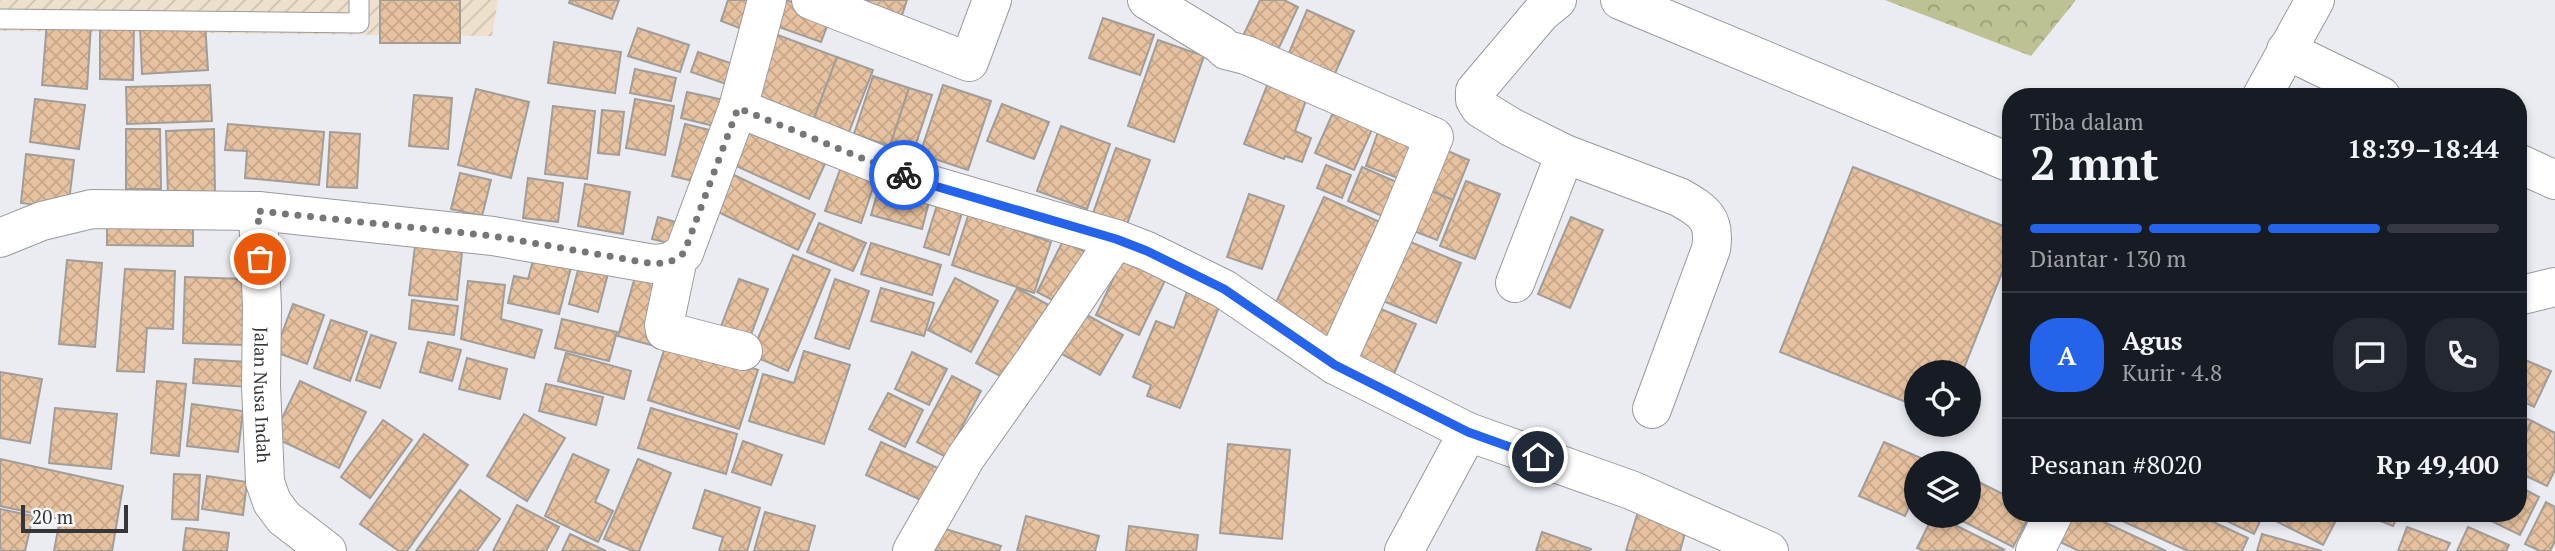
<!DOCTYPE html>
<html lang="id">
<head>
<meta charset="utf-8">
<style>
	:root { --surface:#171b24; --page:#242831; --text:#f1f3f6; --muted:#9ea1a6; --line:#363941; --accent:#2563eb }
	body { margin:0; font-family:"PT Serif",serif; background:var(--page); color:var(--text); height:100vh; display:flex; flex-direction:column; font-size:26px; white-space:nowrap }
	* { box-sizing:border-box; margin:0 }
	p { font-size:23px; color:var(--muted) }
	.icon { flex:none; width:38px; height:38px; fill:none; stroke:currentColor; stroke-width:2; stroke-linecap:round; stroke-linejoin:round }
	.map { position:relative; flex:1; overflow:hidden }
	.side { position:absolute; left:2002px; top:88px; width:525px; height:434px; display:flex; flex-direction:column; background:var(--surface); border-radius:28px; box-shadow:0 4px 10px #0003 }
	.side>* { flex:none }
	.tools { position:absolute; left:1904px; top:360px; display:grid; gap:14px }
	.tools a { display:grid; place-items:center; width:77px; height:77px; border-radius:50%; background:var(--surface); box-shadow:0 4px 10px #0003; font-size:35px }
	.scale { position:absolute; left:21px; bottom:18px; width:107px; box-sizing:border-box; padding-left:7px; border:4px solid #353637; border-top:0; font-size:19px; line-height:24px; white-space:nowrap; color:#353637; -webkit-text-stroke:5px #f8f9fe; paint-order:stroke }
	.pin { position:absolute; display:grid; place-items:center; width:60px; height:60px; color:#fff; margin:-30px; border:4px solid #fff; border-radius:50%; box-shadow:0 2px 7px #0007 }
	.courier { position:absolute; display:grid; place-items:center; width:70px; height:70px; margin:-35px; border:5px solid #2563eb; border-radius:50%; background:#fff; color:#222; box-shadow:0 2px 9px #0007 }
	.headline em { font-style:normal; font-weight:800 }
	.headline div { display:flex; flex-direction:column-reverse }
	.headline { display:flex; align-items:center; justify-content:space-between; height:119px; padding:0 28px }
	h1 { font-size:46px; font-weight:800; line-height:52px }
	.bar { display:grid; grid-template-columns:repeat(4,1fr); gap:10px 7px; align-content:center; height:84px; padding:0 28px }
	.bar i { height:9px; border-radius:5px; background:var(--line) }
	.bar .current { background:var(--accent) }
	.bar p { grid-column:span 4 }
	.line { display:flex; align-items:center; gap:18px; padding:0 28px; border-top:2px solid var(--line) }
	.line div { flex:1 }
	.round { display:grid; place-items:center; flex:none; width:74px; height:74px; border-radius:28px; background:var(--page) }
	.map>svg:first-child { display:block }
</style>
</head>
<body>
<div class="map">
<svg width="2555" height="551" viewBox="0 0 2555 551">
	<defs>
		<pattern id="industrial-furrows" width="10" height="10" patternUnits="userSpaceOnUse" patternTransform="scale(1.75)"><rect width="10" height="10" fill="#efe0cd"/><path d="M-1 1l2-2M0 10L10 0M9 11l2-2" fill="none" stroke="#cec1b1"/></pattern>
		<pattern id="forest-crowns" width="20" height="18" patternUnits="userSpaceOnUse" patternTransform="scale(1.75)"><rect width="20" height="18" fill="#bdc193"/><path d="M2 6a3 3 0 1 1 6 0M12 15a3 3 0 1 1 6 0" fill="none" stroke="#9a9e79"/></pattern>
		<pattern id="building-cross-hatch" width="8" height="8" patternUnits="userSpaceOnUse" patternTransform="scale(1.75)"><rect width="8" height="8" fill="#e7c2a0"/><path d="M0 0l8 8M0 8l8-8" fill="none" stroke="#c7a78a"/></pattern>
	</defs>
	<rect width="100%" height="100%" fill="#ebecf1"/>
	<polygon fill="url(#industrial-furrows)" points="0,0 498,0 492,36 0,31"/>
	<polygon fill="url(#forest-crowns)" points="1885,0 2076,0 2031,56"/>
	<g fill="url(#building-cross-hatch)" stroke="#a19d99" stroke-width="2">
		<rect x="380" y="0" width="80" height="43"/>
		<polygon points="570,0 619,0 612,19 569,3"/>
		<polygon points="728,0 762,0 750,32 721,21"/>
		<polygon points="786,0 831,16 821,42 773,25"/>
		<polygon points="859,0 907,0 899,24"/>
		<polygon points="1260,0 1284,0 1298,7 1277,52 1243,36"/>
		<polygon points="1307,10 1354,31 1332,80 1286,60"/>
		<polygon points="1103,18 1154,35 1140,75 1089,58"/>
		<polygon points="47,21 91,24 87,89 42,85"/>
		<polygon points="205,22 208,70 142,74 140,26"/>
		<polygon points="100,23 134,24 133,80 100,79"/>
		<polygon points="638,28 689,45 680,72 628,56"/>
		<polygon points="775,34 837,57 812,124 750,101"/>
		<polygon points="1158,40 1204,56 1174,142 1128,126"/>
		<polygon points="554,42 621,52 615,93 548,83"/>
		<polygon points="698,52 742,67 735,87 691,72"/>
		<polygon points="837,57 873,70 847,137 812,124"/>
		<polygon points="635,69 676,78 671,101 630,93"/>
		<polygon points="873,76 909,88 890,146 854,134"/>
		<polygon points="1270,78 1309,92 1295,131 1311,138 1302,162 1285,156 1284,159 1244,144"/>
		<polygon points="210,85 212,121 127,124 126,87"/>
		<polygon points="943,85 991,101 968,170 920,154"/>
		<polygon points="909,88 932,95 913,153 890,146"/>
		<polygon points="476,89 529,102 511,178 458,165"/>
		<polygon points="687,92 733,102 726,129 681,118"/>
		<polygon points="414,95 452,98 448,149 409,146"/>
		<polygon points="35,99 85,105 79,149 30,142"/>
		<polygon points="635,99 674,106 665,155 626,148"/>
		<polygon points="1002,104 1049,122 1034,159 987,141"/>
		<polygon points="553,106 595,111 587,179 545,174"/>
		<polygon points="1335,108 1374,125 1354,170 1315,153"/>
		<polygon points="602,110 624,112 619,155 598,153"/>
		<polygon points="751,121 828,157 809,199 732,164"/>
		<polygon points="228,124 324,132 319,185 245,178 247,151 225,150"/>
		<polygon points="685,124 714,131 701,183 672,176"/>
		<polygon points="1061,126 1110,144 1087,209 1037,191"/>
		<polygon points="126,129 160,129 161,189 126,189"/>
		<polygon points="214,129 215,194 168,196 166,131"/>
		<polygon points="1379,129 1425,146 1411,183 1366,166"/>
		<polygon points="330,132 360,134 357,188 327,187"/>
		<polygon points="1436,146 1469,160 1453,200 1419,186"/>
		<polygon points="1116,148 1150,160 1126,227 1092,216"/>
		<polygon points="26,154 74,160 68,209 21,203"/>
		<polygon points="1326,165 1351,175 1342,198 1317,188"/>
		<polygon points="841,167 876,179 861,223 825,211"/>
		<polygon points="1362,167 1410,188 1396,222 1348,201"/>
		<polygon points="1853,167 2011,229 2011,250 1962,373 1916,373 1916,406 1780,352"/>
		<polygon points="460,173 491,180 482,216 451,209"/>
		<polygon points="732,174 815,214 798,250 714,210"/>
		<polygon points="528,178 563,183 558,222 523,218"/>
		<polygon points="1466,181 1500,194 1475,259 1440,246"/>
		<polygon points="585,184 630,192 623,234 578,226"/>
		<polygon points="880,184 930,198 922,229 871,215"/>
		<polygon points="1419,186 1453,200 1437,240 1403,227"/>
		<polygon points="1249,194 1284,206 1262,269 1227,257"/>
		<polygon points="1324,197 1391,227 1334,356 1274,307"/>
		<polygon points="937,205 962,213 949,255 924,247"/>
		<polygon points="969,213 1051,242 1034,293 952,265"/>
		<polygon points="107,217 193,219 193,246 107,245"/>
		<polygon points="658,217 686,225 681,246 652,239"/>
		<polygon points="1571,217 1603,230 1570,308 1538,294"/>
		<polygon points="819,223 866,243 853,271 807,252"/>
		<polygon points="1396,236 1461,263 1436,323 1371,296"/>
		<polygon points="1063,241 1093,256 1066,307 1037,292"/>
		<polygon points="871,243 941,265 932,295 861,274"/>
		<polygon points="415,246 462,252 457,300 409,295"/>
		<polygon points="537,246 574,256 559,314 508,303 514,276 528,279"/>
		<polygon points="1126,252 1169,272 1139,335 1096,315"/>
		<polygon points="582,255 611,262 598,312 569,304"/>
		<polygon points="793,255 830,270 788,371 751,355"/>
		<polygon points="67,260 102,263 95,347 59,344"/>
		<polygon points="125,269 175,271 173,329 147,328 144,372 117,371"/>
		<polygon points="637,270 670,280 651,345 618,336"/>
		<polygon points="185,277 245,279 244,345 183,343"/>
		<polygon points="955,278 998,301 971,352 928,330"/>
		<polygon points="739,279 768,289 749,340 720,329"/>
		<polygon points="835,279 869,291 849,349 815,338"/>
		<polygon points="468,281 505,285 501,319 542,330 534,358 461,339"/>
		<polygon points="1189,286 1222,299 1180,408 1147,396 1151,385 1133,377 1156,321 1174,328"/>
		<polygon points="881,288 934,303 924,336 871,321"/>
		<polygon points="1017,288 1056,309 1015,384 976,363"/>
		<polygon points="412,300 458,306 454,335 409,329"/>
		<polygon points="1367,303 1416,324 1389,385 1340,365"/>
		<polygon points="293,304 324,315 307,364 275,352"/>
		<polygon points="1076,309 1123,335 1100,375 1053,349"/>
		<polygon points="562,319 617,332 609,361 555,348"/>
		<polygon points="331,320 367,332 350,381 314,368"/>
		<polygon points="371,335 396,343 380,388 356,380"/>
		<polygon points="667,341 758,370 739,429 648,400"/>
		<polygon points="428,342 461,350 452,381 420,372"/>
		<polygon points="804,351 850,365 824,444 749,421 763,374 794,383"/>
		<polygon points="912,352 947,369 929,405 895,389"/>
		<polygon points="566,353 631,371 624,399 558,381"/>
		<polygon points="2518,357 2551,371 2534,407 2518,399"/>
		<polygon points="467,358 507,369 500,399 459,389"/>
		<polygon points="195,359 249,362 248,387 193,383"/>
		<polygon points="0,372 42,379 30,443 0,438"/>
		<polygon points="952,376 981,391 946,457 917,442"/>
		<polygon points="157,381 186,384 179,456 151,453"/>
		<polygon points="300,381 366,412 339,468 273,437"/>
		<polygon points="546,384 603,397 596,425 539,411"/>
		<polygon points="888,393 923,410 905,447 869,429"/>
		<polygon points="192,404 243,411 238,452 187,446"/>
		<polygon points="55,408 117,414 111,469 49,463"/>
		<polygon points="651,408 737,434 726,474 638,448"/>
		<polygon points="524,414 565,438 527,501 487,476"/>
		<polygon points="2518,415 2532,421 2518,450"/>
		<polygon points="383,420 412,440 370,498 341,477"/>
		<polygon points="2532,421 2555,433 2555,470 2547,486 2518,472 2518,450"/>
		<polygon points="424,434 468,465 407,551 399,551 360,524"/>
		<polygon points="743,441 782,455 771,485 732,472"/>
		<polygon points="881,442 940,469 925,502 866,475"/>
		<polygon points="1884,442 1930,462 1916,464 1916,492 1905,516 1859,496"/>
		<polygon points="1228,444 1290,450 1282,539 1220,533"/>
		<polygon points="573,454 609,470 595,502 613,511 598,542 545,516"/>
		<polygon points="0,459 123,486 112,551 54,551 60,519 0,506"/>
		<polygon points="638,459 671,473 639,551 633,551 604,539"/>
		<polygon points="174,474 200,475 198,520 172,519"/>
		<polygon points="207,476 247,482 243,515 202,509"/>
		<polygon points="1969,477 2011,498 2011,513 2031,513 2013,547 1953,516 1969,516"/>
		<polygon points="2518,486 2539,497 2520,535 2485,518 2487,513 2518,513"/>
		<polygon points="460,490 500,519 477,551 416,551"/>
		<polygon points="705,490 760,508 747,551 719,551 723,537 693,528"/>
		<polygon points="2546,502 2555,507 2555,541 2550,551 2540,551 2525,544"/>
		<polygon points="517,505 559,527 546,551 493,551"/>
		<polygon points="1640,505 1689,519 1680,551 1626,551"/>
		<polygon points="0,509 33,516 25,551 0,551"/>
		<polygon points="765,512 815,526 808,551 754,551"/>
		<polygon points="2072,513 2085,513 2166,551 2079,551 2058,541"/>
		<polygon points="2105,513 2194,513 2248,538 2242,551 2188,551"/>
		<polygon points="2210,513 2264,513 2254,534"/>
		<polygon points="2276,513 2340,513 2323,545 2272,519"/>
		<polygon points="2360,513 2399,513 2393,526"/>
		<polygon points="1026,516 1099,536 1095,551 1017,551"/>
		<polygon points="1933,516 1937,516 2005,550 1924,551 1917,548"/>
		<polygon points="932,525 1001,546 999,551 939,551 925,547"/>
		<polygon points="1129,526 1198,535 1196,551 1126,551"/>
		<polygon points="2407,527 2450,543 2446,551 2398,551"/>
		<polygon points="2468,527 2509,545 2506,551 2457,551"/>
		<polygon points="186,528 229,533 227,551 183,551"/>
		<polygon points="1542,532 1591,549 1590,551 1536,551"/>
		<polygon points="570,534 606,551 562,551"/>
		<polygon points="2262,534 2322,551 2257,551"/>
	</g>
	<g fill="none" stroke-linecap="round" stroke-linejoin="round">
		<defs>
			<polyline id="lane" points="0,19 359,23 359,0"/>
			<g id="street">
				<polyline points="811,0 969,62 992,0"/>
				<polyline points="1147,0 1220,44 1226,50 1246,55 1434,137 1398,225 1335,365"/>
				<path d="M 1557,0 L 1541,13 L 1475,91 L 1475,100 L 1480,108 L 1511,127 L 1565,154 L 1679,197 C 1704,211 1716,219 1711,249 L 1652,409"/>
				<polyline points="1620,0 2011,163"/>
				<polyline points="2286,50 2381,96"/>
				<polyline points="2262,96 2315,0"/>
				<polyline points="738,108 928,184 1116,239 1147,251 1224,289 1335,365 1468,432 1631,490 1769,551"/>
				<polyline points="2518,163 2555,180"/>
				<path id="s1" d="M 258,211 L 262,307 L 261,385 L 265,482 L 272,502 L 284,518 L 327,551"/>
				<polyline points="0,238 42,221 92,209 258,211 493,236 654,264 670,262 684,253 738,108 767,0"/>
				<polyline points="678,258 664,325 665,331 743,351"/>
				<polyline points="1515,283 1565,154"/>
				<polyline points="2518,296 2555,287"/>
				<polyline points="912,551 966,457 1034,361 1116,239"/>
				<polyline points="1404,551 1468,432"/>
				<polyline points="2035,551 2054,513"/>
			</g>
		</defs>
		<use href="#lane" stroke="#999a9e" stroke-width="21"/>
		<use href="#street" stroke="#999a9e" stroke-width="40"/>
		<use href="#lane" stroke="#fff" stroke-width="19"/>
		<use href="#street" stroke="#fff" stroke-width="38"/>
	</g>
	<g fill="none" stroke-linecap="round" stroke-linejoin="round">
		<polyline stroke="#757678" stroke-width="7" stroke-dasharray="0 12.6" points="260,259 258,211 493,236 654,264 670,262 684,253 738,108 904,175"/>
		<polyline stroke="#2563eb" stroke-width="9" points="904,175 928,184 1116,239 1147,251 1224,289 1335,365 1468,432 1538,457"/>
	</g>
	<g text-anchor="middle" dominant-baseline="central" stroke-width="6" stroke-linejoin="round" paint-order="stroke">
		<g font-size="18" fill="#353637" stroke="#f8f9fe">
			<text stroke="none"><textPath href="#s1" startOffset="184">Jalan Nusa Indah</textPath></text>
		</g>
	</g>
</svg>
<div class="tools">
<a><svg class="icon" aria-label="locate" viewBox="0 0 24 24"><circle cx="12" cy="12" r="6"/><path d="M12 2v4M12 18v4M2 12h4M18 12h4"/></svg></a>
<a><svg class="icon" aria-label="layers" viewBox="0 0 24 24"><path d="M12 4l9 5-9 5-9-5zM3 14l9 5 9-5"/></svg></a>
</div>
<div class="scale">20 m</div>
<div class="pin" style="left:260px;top:259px;background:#ea580c"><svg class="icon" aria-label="bag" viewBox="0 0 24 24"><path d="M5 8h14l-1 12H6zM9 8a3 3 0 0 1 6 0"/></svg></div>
<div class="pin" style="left:1538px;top:457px;background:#1f2937"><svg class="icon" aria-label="home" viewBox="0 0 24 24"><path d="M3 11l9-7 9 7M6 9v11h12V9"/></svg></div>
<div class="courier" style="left:904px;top:175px"><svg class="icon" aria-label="bike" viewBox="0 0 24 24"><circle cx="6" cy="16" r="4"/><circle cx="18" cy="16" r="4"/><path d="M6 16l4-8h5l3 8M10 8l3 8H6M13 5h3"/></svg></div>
<section class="side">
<div class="headline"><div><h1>2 mnt</h1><p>Tiba dalam</p></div><em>18:39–18:44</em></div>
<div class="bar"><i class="current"></i><i class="current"></i><i class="current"></i><i></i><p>Diantar · 130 m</p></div>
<div class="line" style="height:126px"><b class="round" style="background:var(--accent);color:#fff">A</b><div><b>Agus</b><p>Kurir · 4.8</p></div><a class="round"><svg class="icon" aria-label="chat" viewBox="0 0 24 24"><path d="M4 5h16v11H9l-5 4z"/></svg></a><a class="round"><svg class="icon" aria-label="phone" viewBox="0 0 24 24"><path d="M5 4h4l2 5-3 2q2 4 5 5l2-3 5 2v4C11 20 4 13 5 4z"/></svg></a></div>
<div class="line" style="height:91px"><div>Pesanan #8020</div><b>Rp 49,400</b></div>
</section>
</div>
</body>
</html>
